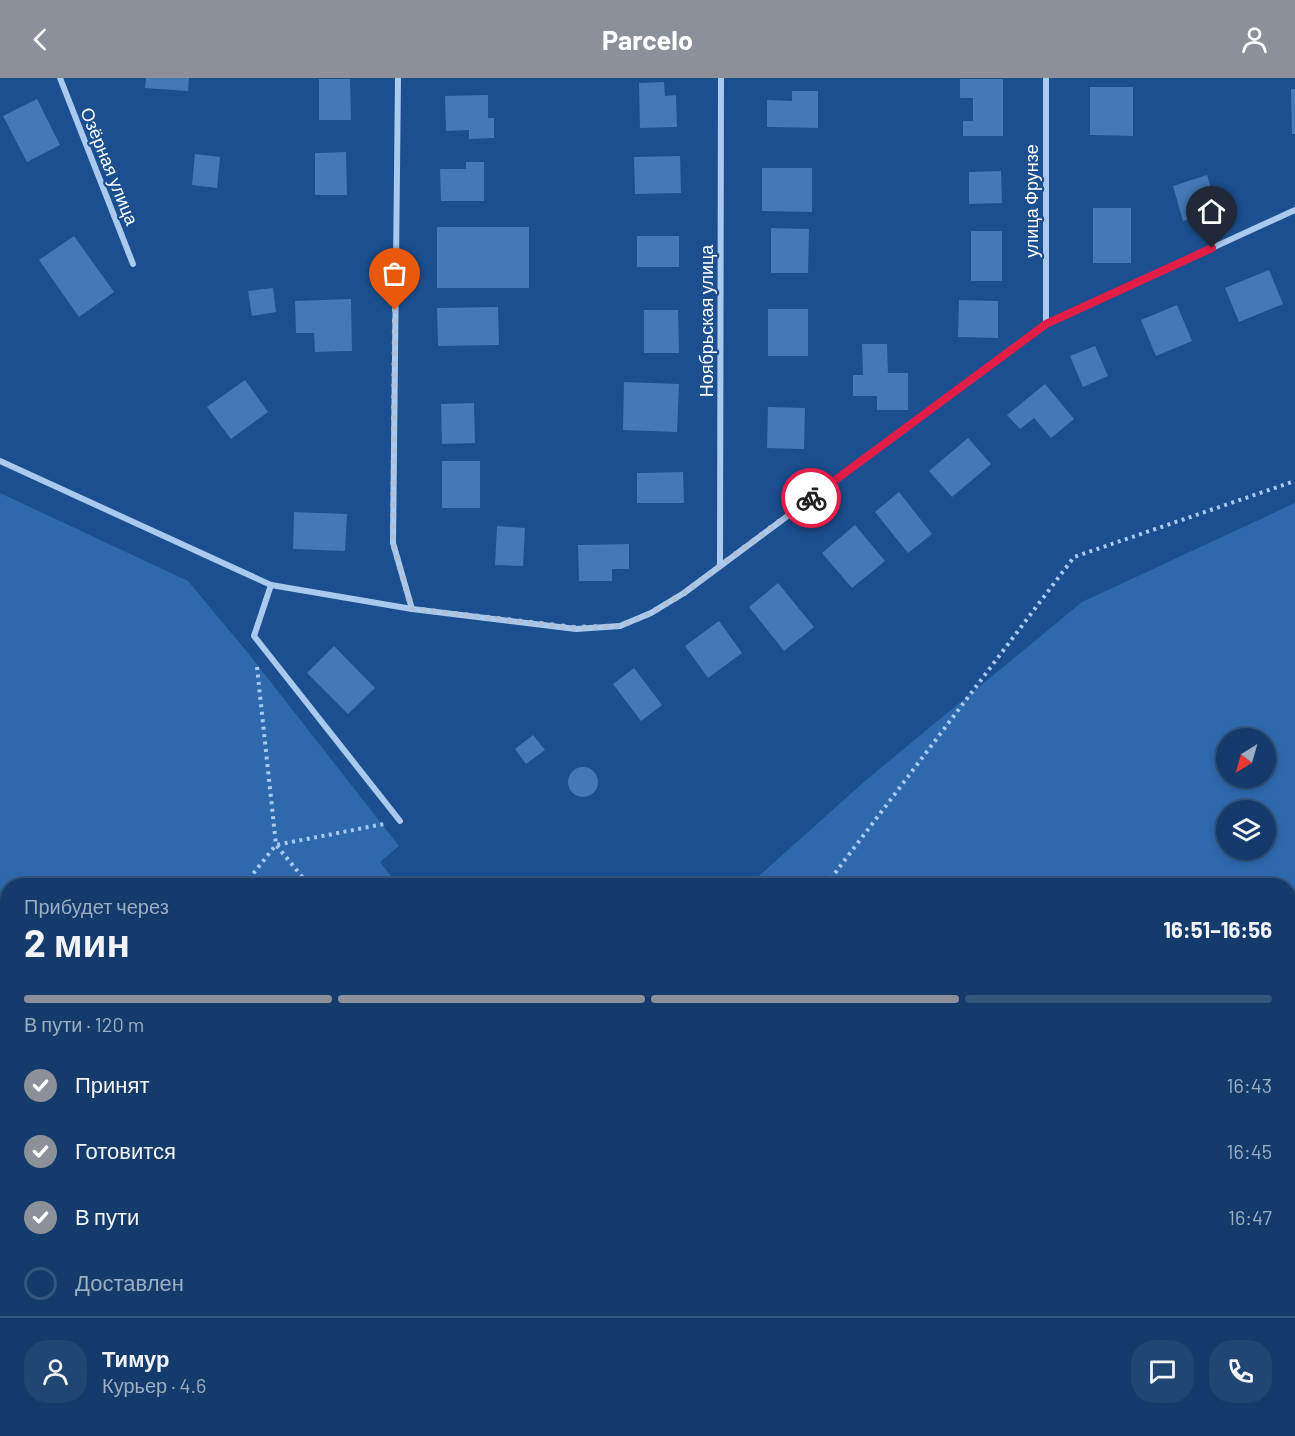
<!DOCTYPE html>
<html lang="ru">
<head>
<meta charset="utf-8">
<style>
	:root { --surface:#143b6b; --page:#214673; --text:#f1f3f6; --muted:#9dadc1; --line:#33557e; --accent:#8c9099 }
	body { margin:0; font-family:Barlow,sans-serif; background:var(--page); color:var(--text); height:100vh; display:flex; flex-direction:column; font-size:22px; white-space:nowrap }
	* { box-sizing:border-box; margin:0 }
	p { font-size:20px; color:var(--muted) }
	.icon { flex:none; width:33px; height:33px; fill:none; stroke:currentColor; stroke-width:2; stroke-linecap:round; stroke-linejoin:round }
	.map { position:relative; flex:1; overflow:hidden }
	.panel { position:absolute; left:0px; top:800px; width:1296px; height:560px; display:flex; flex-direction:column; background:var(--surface); border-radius:24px 24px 0 0; box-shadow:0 3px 9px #0003,0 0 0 2px var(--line) }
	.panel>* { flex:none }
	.needle { width:39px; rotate:217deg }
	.buttons { position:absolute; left:1216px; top:650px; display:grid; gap:12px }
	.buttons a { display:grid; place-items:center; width:60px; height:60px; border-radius:50%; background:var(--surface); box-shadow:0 3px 9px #0003,0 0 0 2px var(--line); font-size:30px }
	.pin { position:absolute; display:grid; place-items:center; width:51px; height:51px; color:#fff; margin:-62px -26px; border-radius:50% 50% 50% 0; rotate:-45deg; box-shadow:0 0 6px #0007 }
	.pin .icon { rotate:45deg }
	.courier { position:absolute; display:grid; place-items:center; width:60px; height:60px; margin:-30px; border:4px solid #e11d48; border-radius:50%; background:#fff; color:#222; box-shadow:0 2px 8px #0007 }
	.headline em { font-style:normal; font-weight:700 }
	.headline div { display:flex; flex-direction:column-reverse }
	.headline { display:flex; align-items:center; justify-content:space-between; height:102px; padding:0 24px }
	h1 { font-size:39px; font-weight:700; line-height:45px }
	.bar { display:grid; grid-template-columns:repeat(4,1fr); gap:9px 6px; align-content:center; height:72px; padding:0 24px }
	.bar i { height:8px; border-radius:4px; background:var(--line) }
	.bar .active { background:var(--accent) }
	.bar p { grid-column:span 4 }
	.line { display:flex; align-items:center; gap:15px; padding:0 24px; border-top:2px solid var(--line) }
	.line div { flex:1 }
	.round { display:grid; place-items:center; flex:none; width:63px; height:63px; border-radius:24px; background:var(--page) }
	ol { padding:0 24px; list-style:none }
	li { display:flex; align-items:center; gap:18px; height:66px }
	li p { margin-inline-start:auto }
	li .icon { padding:6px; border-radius:50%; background:var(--accent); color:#fff; stroke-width:4 }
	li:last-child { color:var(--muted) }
	li i { width:33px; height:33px; border:3px solid var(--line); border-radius:50% }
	header { display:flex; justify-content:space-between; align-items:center; height:78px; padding:0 24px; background:var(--accent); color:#fff; font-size:27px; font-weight:700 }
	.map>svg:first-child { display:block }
</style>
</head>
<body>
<header><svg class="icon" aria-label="back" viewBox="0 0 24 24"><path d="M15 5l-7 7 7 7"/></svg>Parcelo<svg class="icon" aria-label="person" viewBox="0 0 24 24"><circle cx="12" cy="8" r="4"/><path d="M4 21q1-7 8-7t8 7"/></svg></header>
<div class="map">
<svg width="1295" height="1358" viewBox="0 0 1295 1358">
	<rect width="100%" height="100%" fill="#1b4f8f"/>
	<path fill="#2e69ad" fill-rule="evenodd" d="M 0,415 L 188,503 L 248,575 L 399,768 L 380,784 L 398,807 L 8,807 L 8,1352 L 1288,1352 L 1288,807 L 749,807 L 866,702 L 1082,524 L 1295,425 L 1295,1358 L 0,1358 ZM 1227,660 L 1266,660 L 1266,699 L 1227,699 ZM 1227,732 L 1266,732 L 1266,771 L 1227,771 Z"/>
	<g fill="#4478b7">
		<polygon points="146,0 189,0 188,13 145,10"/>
		<polygon points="319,1 350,1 351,42 319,42"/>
		<polygon points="960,1 1003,1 1003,58 963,58 963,43 973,43 973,20 960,20"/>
		<polygon points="664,4 665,18 676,17 677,49 640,50 639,5"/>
		<polygon points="1090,9 1133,9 1133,58 1090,57"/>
		<polygon points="1291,11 1295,11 1295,56 1292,56"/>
		<polygon points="792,13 818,13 818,50 767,49 767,22 792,23"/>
		<polygon points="488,17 488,40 494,40 494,60 469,61 469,52 446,53 445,18"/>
		<polygon points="37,21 60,67 27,84 3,38"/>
		<polygon points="346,74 347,117 315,117 315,75"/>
		<polygon points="195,76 220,79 217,110 192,107"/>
		<polygon points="680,78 681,115 635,116 634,79"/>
		<polygon points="466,84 484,84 484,123 441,123 440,91 466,91"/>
		<polygon points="762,90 812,90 812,134 762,133"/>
		<polygon points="1001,93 1002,125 969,126 969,94"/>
		<polygon points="1207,97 1218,132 1183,143 1173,108"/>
		<rect x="1093" y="130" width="38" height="55"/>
		<rect x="437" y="149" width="92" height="61"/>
		<polygon points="771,150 809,151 808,195 771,195"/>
		<rect x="971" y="153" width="31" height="50"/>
		<polygon points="74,158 114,214 79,239 39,182"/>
		<rect x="637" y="158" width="42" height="31"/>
		<polygon points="1269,192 1283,226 1239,244 1225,210"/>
		<polygon points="273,210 276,234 252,238 248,213"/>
		<polygon points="351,221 352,273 315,274 314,255 296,255 295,223"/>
		<polygon points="959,222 998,223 998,260 958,259"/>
		<polygon points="1177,227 1192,263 1156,278 1141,242"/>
		<polygon points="498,229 499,267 438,268 437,230"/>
		<rect x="768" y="231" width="40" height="47"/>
		<polygon points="644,232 678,232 679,275 644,275"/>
		<polygon points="862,266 887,266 888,295 908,295 908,332 877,332 877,318 853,318 853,297 863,297"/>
		<polygon points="1095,268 1108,298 1083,309 1070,278"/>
		<polygon points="245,302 268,334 231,361 207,329"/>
		<polygon points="624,304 679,306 677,354 623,352"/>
		<polygon points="1045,306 1074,341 1051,360 1034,340 1020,351 1007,337"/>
		<polygon points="474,325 475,365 442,366 441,326"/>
		<polygon points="768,329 805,330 804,371 767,370"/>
		<polygon points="968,360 991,386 952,419 929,393"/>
		<rect x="442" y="383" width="38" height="47"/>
		<polygon points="683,394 684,425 637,425 637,395"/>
		<polygon points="899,414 932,456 908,475 875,434"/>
		<polygon points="294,434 347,436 345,473 293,471"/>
		<polygon points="855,447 885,483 852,510 822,475"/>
		<polygon points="497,448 525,450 523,488 495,487"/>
		<polygon points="629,466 629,491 612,491 612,503 579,503 578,467"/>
		<polygon points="778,505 814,549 784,573 749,529"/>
		<polygon points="719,543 742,575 708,600 685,568"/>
		<polygon points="334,568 375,610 348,636 307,595"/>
		<polygon points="634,590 662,627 641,643 613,606"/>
		<polygon points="533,657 545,672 526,686 515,671"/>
		<circle cx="583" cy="704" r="15"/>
	</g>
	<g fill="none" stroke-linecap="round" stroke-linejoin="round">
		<g stroke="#a9c9ee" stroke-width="4" stroke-dasharray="3 4.5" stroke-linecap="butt">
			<polyline points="257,589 276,767 309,807"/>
			<polyline points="244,807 276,767 384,746"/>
			<polyline points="826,807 1074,479 1295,403"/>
			<polyline points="0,1102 8,1094"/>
			<polyline points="853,1352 861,1358"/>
			<polyline points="329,1358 335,1352"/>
		</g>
		<g stroke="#a9c9ee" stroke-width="6">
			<polyline points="60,0 133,186"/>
			<polyline points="398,0 393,465 412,531"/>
			<polyline points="1046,246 1046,0"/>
			<polyline points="0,383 271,507"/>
			<polyline points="720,487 721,0"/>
			<polyline points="400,743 254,558 271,507 412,531 576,551 620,548 651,535 684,515 1046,246 1295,132"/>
		</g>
	</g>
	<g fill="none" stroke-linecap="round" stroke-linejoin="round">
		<polyline stroke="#afc1d8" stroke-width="6" stroke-dasharray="0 10.8" points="395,232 393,465 412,531 576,550 620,548 651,535 684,515 811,420"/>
		<polyline stroke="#e11d48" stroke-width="8" points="811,420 1046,246 1212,170"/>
	</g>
	<g text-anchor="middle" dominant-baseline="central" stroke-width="4.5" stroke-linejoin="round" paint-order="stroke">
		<g font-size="18" fill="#fff" stroke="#1b4f8f">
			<text transform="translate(110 88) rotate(68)">Озёрная улица</text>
			<text transform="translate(1031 123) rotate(-90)">улица Фрунзе</text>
			<text transform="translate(706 243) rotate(-90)">Ноябрьская улица</text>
		</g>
	</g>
</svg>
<div class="buttons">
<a><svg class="needle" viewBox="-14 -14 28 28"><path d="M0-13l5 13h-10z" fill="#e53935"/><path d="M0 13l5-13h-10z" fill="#9dadc1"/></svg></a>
<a><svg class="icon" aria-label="layers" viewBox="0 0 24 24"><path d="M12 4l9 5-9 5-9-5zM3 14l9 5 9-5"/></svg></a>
</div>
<div class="pin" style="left:395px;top:232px;background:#ea580c"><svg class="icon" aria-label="bag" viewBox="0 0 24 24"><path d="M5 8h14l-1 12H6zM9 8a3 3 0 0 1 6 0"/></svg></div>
<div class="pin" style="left:1212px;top:170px;background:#1f2937"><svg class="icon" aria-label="home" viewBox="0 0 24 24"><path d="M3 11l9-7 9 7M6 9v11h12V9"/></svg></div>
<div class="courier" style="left:811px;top:420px"><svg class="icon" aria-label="bike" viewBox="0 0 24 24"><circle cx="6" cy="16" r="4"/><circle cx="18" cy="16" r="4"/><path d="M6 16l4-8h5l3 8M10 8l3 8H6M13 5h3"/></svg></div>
<section class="panel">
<div class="headline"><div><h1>2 мин</h1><p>Прибудет через</p></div><em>16:51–16:56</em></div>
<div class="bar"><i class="active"></i><i class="active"></i><i class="active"></i><i></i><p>В пути · 120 m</p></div>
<ol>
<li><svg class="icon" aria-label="check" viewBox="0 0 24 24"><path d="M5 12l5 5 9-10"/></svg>Принят<p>16:43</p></li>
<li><svg class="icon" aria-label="check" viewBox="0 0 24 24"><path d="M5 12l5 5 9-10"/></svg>Готовится<p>16:45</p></li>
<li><svg class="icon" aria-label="check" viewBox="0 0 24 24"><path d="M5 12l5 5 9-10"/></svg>В пути<p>16:47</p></li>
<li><i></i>Доставлен</li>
</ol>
<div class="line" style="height:108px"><a class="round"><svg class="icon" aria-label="person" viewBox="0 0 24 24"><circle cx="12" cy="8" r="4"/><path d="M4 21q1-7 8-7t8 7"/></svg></a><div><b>Тимур</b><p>Курьер · 4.6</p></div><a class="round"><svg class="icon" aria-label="chat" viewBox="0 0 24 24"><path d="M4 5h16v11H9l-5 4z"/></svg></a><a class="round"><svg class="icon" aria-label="phone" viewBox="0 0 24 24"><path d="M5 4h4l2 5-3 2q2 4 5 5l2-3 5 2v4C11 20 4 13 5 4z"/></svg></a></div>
</section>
</div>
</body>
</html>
